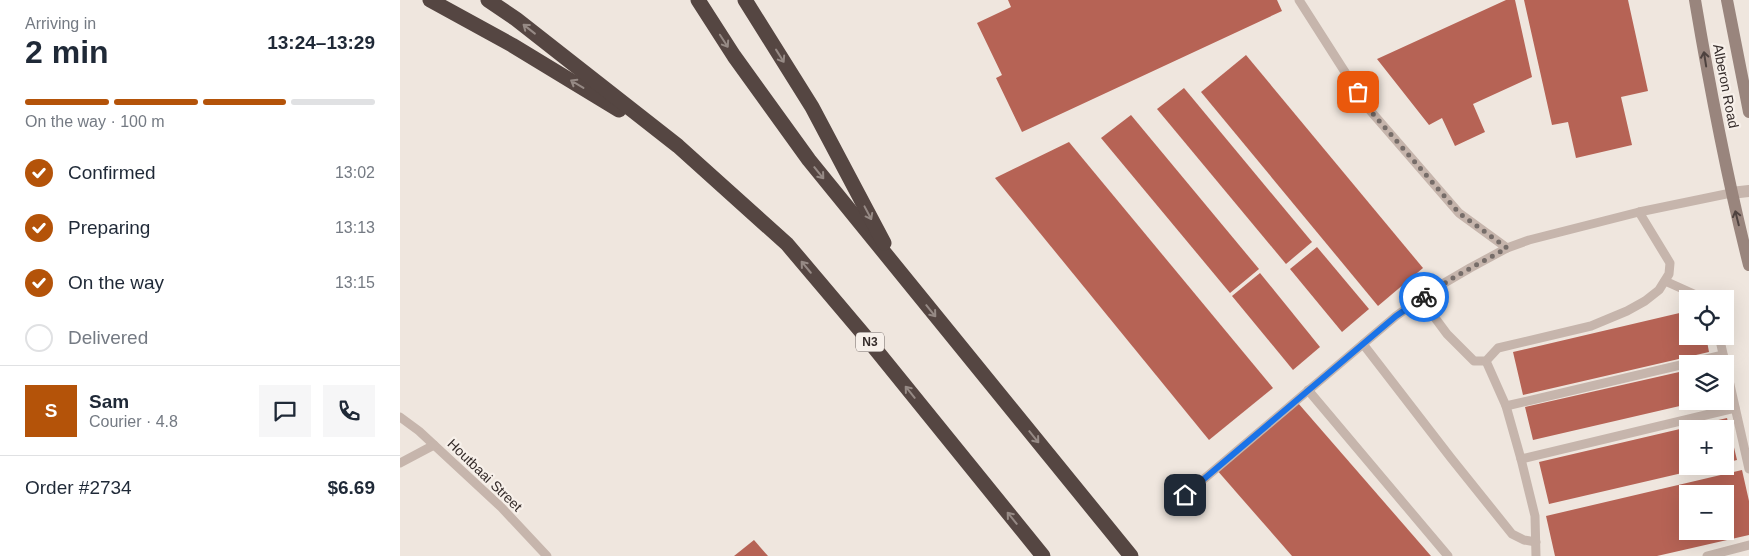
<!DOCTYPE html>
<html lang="en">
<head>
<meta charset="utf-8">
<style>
	:root { --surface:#fff; --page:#f6f6f7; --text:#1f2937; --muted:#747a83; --line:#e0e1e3; --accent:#b45309 }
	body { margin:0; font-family:Arial,sans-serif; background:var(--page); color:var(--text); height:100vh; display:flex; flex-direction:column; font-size:19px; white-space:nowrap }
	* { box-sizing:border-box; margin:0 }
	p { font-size:16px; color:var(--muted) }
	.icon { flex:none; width:28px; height:28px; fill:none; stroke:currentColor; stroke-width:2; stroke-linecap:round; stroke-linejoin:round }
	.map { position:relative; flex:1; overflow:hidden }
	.details { display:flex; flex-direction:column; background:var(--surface); width:400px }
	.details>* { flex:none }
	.fabs { position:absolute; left:1279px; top:290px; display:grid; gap:10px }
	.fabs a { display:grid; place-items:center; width:55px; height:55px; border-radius:0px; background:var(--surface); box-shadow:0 5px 20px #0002; font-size:25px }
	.pin { position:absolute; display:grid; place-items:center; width:42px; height:42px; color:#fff; margin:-21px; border-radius:10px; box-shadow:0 2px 8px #0006 }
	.courier { position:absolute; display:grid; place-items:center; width:50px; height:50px; margin:-25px; border:4px solid #1a73e8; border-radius:50%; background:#fff; color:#222; box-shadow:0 1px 6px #0007 }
	.head em { font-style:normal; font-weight:700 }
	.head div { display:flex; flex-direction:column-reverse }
	.head { display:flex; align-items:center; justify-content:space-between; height:85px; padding:0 25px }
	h1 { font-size:32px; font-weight:700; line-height:38px }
	.bar { display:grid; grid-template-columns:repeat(4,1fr); gap:8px 5px; align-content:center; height:60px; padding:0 25px }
	.bar i { height:6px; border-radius:4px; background:var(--line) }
	.bar .active { background:var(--accent) }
	.bar p { grid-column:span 4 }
	.line { display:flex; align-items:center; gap:12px; padding:0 25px; border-top:1px solid var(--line) }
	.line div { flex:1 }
	.round { display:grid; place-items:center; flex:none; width:52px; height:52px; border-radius:0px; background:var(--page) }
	ol { padding:0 25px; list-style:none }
	li { display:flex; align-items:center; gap:15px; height:55px }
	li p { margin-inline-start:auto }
	li .icon { padding:5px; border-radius:50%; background:var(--accent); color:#fff; stroke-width:4 }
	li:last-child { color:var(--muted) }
	li i { width:28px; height:28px; border:2px solid var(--line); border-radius:50% }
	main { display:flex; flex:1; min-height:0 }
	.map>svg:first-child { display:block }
</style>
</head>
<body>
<main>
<section class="details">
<div class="head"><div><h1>2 min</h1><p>Arriving in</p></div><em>13:24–13:29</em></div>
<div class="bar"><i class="active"></i><i class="active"></i><i class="active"></i><i></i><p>On the way · 100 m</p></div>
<ol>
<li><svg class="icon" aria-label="check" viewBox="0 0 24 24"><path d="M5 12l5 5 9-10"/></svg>Confirmed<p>13:02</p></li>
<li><svg class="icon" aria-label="check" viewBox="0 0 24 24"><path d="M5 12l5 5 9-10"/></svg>Preparing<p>13:13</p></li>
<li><svg class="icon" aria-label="check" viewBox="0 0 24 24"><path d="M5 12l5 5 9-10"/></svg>On the way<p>13:15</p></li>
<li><i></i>Delivered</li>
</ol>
<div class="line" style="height:90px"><b class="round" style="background:var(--accent);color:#fff">S</b><div><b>Sam</b><p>Courier · 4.8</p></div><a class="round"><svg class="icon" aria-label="chat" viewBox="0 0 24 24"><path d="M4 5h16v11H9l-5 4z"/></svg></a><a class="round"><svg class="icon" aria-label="phone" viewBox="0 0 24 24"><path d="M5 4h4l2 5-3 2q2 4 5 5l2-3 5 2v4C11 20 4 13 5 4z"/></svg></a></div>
<div class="line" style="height:65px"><div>Order #2734</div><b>$6.69</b></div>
</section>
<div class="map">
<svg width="1349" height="556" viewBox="0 0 1349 556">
	<rect width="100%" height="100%" fill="#efe6de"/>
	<g fill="#b66355" fill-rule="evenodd">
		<polygon points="608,0 877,0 882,11 622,132 596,78 602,75 577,23 611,7"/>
		<polygon points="1106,0 1115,0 1132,77 1073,104 1085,132 1055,146 1042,118 1029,125 977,59"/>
		<polygon points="1124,0 1228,0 1248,91 1221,97 1232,145 1176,158 1168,122 1152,125"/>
		<polygon points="846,55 1023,268 978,306 801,92"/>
		<polygon points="784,88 912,242 886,264 757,109"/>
		<polygon points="731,115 859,269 830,293 701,138"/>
		<polygon points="669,142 873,388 809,440 595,178"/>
		<polygon points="917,247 969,309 942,332 890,269"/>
		<polygon points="860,273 920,347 893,370 832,296"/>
		<polygon points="1288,311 1288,336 1306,336 1309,352 1123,395 1113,352"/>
		<polygon points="1288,370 1288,401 1297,402 1133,440 1125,407"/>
		<polygon points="898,403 1031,556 892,556 816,469"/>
		<polygon points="1327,418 1337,460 1325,463 1325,429 1288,429 1288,466 1308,467 1149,504 1139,462"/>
		<path d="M 1342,470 L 1349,501 L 1349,535 L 1257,556 L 1155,556 L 1146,516 ZM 1288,494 L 1325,494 L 1325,531 L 1288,531 Z"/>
		<polygon points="354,540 368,556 334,556"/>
	</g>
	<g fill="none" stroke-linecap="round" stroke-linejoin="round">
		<g stroke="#c6b5ac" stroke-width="9">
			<polyline points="899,0 968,108 1059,213 1107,248"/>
			<polyline points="1265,281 1305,299"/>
			<polyline points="1021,299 1047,334 1074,361 1086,361 1098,348 1191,326 1227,311 1245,301 1259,290 1269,274 1270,263 1239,212"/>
			<polyline points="1319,336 1349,469"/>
			<polyline points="963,344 1051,458 1112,534 1124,540 1136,542"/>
			<polyline points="1086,361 1106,406 1121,459 1135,516 1136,556"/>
			<polyline points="908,390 1048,556"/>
			<polyline points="1106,406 1323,355"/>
			<polyline points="0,417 19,431 101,507 147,556"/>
			<polyline points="1121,459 1335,408"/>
			<polyline points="0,463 34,445"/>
			<polyline points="785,495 996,316 1034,289 1070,268 1107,248 1129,240 1239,212 1331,193"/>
			<polyline points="1307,556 1349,545"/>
		</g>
		<polyline stroke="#c6b5ac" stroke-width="12" points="1331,193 1349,191"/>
		<g stroke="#99857d" stroke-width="12">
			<path d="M 1295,0 C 1310,89 1327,178 1349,265"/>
			<polyline points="1327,0 1349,112"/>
		</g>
		<g stroke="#554642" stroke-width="15">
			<polyline points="30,0 112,45 219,110"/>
			<polyline points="88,0 116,19 278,146 387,244 464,335 643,556"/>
			<polyline points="298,0 334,56 409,160 731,556"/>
			<polyline points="345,0 412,107 484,243"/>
		</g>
	</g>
	<defs><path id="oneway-shaft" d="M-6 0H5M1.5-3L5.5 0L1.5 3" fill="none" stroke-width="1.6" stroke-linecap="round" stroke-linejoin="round" transform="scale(1.25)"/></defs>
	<g stroke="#968a85">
		<use href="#oneway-shaft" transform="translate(129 29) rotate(-142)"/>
		<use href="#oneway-shaft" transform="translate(324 41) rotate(57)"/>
		<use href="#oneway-shaft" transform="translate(380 56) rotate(58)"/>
		<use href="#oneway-shaft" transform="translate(177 84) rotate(-149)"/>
		<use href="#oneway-shaft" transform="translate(419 173) rotate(51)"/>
		<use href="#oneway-shaft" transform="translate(468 213) rotate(62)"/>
		<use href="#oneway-shaft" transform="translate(406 267) rotate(-130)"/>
		<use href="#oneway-shaft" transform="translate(531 311) rotate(51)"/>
		<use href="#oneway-shaft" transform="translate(510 392) rotate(-129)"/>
		<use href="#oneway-shaft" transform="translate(634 437) rotate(51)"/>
		<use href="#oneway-shaft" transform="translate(612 518) rotate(-129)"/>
	</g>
	<g stroke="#4e423f">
		<use href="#oneway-shaft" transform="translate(1305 59) rotate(-99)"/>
		<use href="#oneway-shaft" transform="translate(1337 218) rotate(-104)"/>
	</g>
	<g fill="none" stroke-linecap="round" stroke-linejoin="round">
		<polyline stroke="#766d69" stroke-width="5" stroke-dasharray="0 9" points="958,92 968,108 1059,213 1107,248 1051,279 1024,297"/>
		<polyline stroke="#1a73e8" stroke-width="6" points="785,495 996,316 1024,297"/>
	</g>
	<g text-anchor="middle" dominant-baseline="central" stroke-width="4.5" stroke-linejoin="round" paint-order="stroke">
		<rect fill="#f7f0ea" stroke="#6f6764" stroke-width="1" x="456" y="332.5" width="28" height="19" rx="4"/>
		<g font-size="12" font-weight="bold" fill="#352c2a">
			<text x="470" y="342">N3</text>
		</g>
		<g font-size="14" fill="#352c2a" stroke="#f7f0ea">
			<text transform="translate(1326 86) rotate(79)">Alberon Road</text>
			<text transform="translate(85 475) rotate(44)">Houtbaai Street</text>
		</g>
	</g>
</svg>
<div class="fabs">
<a><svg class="icon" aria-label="locate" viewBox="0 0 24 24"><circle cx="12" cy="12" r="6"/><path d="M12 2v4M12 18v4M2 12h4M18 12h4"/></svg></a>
<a><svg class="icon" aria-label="layers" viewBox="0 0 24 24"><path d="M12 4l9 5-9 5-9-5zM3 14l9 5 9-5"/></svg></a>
<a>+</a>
<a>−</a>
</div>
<div class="pin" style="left:958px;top:92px;background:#ea580c"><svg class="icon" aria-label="bag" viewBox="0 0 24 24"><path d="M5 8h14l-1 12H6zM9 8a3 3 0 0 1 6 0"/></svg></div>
<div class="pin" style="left:785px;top:495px;background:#1f2937"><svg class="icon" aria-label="home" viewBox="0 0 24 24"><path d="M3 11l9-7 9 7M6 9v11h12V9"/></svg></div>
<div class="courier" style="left:1024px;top:297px"><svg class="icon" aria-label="bike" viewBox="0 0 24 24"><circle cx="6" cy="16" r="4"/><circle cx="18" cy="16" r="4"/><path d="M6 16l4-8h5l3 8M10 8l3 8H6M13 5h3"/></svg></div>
</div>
</main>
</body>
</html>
